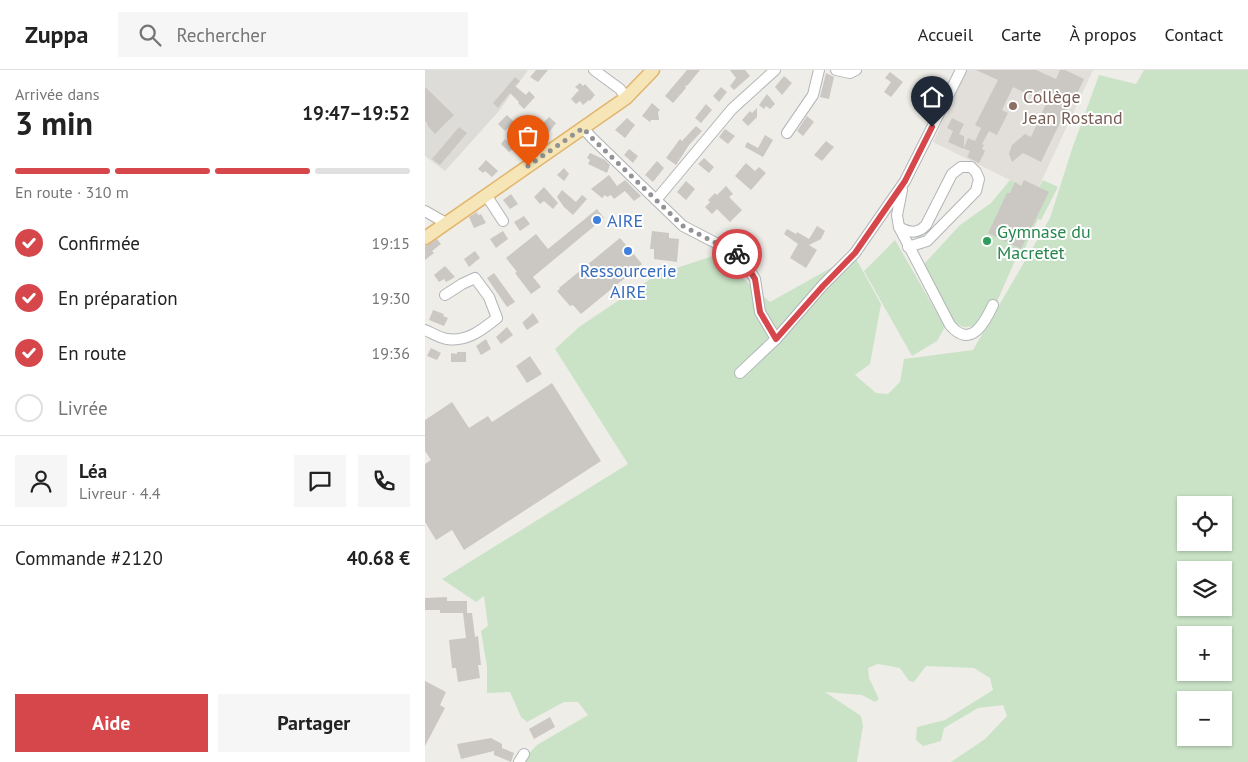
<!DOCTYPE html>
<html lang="fr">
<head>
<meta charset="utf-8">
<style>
	:root { --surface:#fff; --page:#f6f6f6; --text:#222; --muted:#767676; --line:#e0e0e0; --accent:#d6474b }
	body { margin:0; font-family:"PT Sans",sans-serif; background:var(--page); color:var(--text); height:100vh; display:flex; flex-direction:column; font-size:19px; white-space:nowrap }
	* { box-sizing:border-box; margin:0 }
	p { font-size:16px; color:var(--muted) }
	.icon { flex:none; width:28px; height:28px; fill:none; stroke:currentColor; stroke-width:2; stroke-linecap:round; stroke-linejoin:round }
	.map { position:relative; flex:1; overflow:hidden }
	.panel { display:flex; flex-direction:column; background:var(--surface); width:425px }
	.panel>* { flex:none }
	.fabs { position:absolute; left:752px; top:426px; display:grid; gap:10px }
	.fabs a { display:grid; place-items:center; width:55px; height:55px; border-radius:0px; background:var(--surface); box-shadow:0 1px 4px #0004; font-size:25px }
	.pin { position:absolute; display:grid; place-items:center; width:42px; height:42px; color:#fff; margin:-51px -21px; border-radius:50% 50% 50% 0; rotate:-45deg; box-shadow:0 0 5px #0007 }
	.pin .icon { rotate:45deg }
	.courier { position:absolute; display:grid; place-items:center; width:50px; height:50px; margin:-25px; border:4px solid #d6474b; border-radius:50%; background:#fff; color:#222; box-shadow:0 1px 6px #0007 }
	.head em { font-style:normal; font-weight:600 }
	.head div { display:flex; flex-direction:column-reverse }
	.head { display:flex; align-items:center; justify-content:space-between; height:85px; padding:0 15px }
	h1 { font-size:32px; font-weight:600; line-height:38px }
	.bar { display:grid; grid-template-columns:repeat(4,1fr); gap:8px 5px; align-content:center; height:60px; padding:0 15px }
	.bar i { height:6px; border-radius:4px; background:var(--line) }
	.bar .selected { background:var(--accent) }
	.bar p { grid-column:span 4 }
	.line { display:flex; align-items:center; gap:12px; padding:0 15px; border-top:1px solid var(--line) }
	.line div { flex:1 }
	.round { display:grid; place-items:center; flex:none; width:52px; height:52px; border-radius:0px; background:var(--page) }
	ol { padding:0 15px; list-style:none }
	li { display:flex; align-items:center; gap:15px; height:55px }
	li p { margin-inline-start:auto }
	li .icon { padding:5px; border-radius:50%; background:var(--accent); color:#fff; stroke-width:4 }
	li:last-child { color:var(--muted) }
	li i { width:28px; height:28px; border:2px solid var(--line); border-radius:50% }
	.button { display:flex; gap:10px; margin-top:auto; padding:10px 15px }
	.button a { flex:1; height:58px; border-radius:0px; background:var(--accent); color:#fff; font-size:20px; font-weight:600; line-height:58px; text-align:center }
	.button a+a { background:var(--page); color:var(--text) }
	header { display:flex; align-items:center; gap:30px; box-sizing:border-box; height:70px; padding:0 25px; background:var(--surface); border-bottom:1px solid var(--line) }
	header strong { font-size:24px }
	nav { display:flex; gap:28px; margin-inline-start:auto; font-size:18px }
	.search { width:350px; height:45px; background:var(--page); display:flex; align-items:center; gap:12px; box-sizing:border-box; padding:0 18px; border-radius:0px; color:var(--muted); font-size:19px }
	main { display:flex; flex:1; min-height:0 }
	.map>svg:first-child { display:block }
</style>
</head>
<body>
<header>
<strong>Zuppa</strong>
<div class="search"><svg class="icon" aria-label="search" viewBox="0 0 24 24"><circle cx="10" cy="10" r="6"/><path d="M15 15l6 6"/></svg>Rechercher</div>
<nav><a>Accueil</a><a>Carte</a><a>À propos</a><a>Contact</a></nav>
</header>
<main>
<section class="panel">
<div class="head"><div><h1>3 min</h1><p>Arrivée dans</p></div><em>19:47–19:52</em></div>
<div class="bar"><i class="selected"></i><i class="selected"></i><i class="selected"></i><i></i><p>En route · 310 m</p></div>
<ol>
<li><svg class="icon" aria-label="check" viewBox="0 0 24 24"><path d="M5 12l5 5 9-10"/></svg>Confirmée<p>19:15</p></li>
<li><svg class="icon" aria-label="check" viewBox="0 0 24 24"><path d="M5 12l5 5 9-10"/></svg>En préparation<p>19:30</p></li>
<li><svg class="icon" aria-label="check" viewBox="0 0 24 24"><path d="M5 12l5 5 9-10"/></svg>En route<p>19:36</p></li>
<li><i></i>Livrée</li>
</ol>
<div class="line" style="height:90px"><a class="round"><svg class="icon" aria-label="person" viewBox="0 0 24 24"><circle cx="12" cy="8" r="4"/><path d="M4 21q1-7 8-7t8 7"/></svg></a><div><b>Léa</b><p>Livreur · 4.4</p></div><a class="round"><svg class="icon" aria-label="chat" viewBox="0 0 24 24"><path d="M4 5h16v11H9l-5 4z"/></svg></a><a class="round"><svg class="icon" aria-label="phone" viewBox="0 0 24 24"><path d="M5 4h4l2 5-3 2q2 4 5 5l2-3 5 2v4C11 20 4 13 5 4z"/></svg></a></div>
<div class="line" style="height:65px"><div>Commande #2120</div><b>40.68 €</b></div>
<div class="button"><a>Aide</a><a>Partager</a></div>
</section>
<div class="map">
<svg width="823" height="692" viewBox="0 0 823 692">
	<rect width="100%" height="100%" fill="#efede8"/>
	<polygon fill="#dedcd9" points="0,0 103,0 74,41 20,101 0,86"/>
	<polygon fill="#e2ded9" points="542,0 668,0 611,123 508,72"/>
	<g fill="#cae3c7" fill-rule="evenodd">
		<path d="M 719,0 L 823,0 L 823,692 L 526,692 L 560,669 L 582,646 L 578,635 L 553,638 L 519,658 L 516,671 L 498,676 L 491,670 L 492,657 L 520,650 L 568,620 L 565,608 L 549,598 L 501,596 L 489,612 L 484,611 L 475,598 L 453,594 L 443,598 L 444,608 L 454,629 L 450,632 L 437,625 L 400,622 L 436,646 L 438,656 L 432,692 L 96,692 L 112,675 L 163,645 L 153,632 L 139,632 L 102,652 L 96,647 L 85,622 L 62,623 L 62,597 L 56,561 L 63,556 L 59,526 L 51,532 L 17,509 L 203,394 L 130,279 L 154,257 L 233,204 L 291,185 L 345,232 L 429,185 L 456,234 L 445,294 L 430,305 L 451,323 L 463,324 L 475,312 L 479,289 L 548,280 L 625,148 L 647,79 L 674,5 L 711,14 ZM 761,435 L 799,435 L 799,472 L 761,472 ZM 761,500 L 799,500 L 799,538 L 761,538 ZM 761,565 L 799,565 L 799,602 L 761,602 ZM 761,630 L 799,630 L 799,668 L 761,668 Z"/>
		<polygon points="585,110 611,123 618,110 633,117 616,150 613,149 596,187 592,186 570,236 551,256 538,257 530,253 499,194 535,155 566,133"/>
		<polygon points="470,170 520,257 512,271 487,286 439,201"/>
	</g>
	<g fill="#cbc8c4">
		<polygon points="111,0 123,0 113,12 105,7"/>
		<polygon points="262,0 275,0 262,16 260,15 261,18 248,33 240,26"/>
		<polygon points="305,0 320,0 325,6 309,20 305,16 311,8"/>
		<polygon points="551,0 611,0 631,9 635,0 640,0 659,9 648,32 646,30 616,92 598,83 587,92 584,84 587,75 600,64 606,67 625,25 614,20 611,28 588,17 577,40 583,43 572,65 564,61 557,74 559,75 557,79 560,81 554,93 542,87 545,81 534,77 523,72 528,61 522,58 527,48 539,54 534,64 539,66 539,78 543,68 550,71 556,58 550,55 573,10"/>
		<polygon points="465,2 478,12 466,27 459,22 466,12 460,8"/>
		<polygon points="401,3 409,7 404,29 395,27"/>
		<polygon points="359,6 367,13 357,25 350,17"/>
		<polygon points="90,7 95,11 90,16 101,25 104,21 110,27 99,39 93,33 94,32 85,23 73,38 68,33"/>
		<polygon points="155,13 158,16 160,14 170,25 165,31 164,30 158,35 155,31 151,34 146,29 154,20 150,17"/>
		<polygon points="0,17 29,45 10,64 2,55 3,54 0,51"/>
		<polygon points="296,17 302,22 294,32 288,26"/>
		<polygon points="342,24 350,34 345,39 341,36 339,39 334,35"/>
		<polygon points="227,33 235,40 233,42 234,50 226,50 225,52 217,46"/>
		<polygon points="281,34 287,40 276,53 270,48"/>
		<polygon points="332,38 332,47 323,56 317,50 325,41 327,43"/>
		<polygon points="82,45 89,52 80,61 73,54"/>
		<polygon points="110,46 118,53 124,47 131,53 122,65 106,51"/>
		<polygon points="382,46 389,52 378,66 372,61"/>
		<polygon points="202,48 210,55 200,68 190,60"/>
		<polygon points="271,56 277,61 264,75 251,95 241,88 255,69 257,71"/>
		<polygon points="34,57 42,63 15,95 7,89"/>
		<polygon points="300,59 310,66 303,74 294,67"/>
		<polygon points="340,65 348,70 338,87 320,77 322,72 333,78"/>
		<polygon points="80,69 89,78 84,82 76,74"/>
		<polygon points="401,71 409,77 397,91 389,85"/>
		<polygon points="204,79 213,86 208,93 199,85"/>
		<polygon points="165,83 180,90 185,95 182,103 163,94 165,90 162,88"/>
		<polygon points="279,88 289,97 284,103 273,94"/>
		<polygon points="61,90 73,101 67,107 60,101 58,103 53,99"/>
		<polygon points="232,91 239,98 228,112 220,105"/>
		<polygon points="321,93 330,101 334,97 341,103 326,120 310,106"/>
		<polygon points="139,98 144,104 139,111 132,105"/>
		<polygon points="184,105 192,116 200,110 216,126 209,131 200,121 189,129 186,125 182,127 180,125 177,128 166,119"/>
		<polygon points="599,110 624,122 596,179 563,163 582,123 585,123 590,112 596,116"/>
		<polygon points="261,111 270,119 261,130 252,122"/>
		<polygon points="301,116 308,124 304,127 317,140 305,152 292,139 287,144 280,137 285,132 283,130 290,123 292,125"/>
		<polygon points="119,117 133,133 128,139 119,131 115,134 109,127"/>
		<polygon points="137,120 151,132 157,125 162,129 148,145 139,137 132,127"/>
		<polygon points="86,124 93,134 85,139 78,130"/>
		<polygon points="172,139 179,148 108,207 116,217 106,224 90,203 92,202 81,188 111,164 123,179"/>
		<polygon points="52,142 53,145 56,144 61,153 49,158 44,147"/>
		<polygon points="99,146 105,154 95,161 89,152"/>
		<polygon points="392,156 400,161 396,169 384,175 392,180 381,198 365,188 373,174 359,164 362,159 371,164 372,162 384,169"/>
		<polygon points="78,161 83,169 71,178 65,169"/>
		<polygon points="227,161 244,163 244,168 254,169 252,192 229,189 229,179 225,179"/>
		<polygon points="195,168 217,194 156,244 148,235 145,236 132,221 135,219 134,218"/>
		<polygon points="12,169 16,174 7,181 9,183 0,190 0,176"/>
		<polygon points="50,181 55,188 44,197 39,189"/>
		<polygon points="20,196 30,207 25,210 21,212 19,209 14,212 9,205"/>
		<polygon points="69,203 90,232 82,237 62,208"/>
		<polygon points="8,240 19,244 18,246 23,248 19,256 4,250"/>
		<polygon points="108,243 114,252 102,260 98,254 98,252"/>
		<polygon points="82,257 88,265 76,274 71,267"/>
		<polygon points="61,269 66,279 56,285 51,276"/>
		<polygon points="6,278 16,283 12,290 2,286"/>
		<polygon points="32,282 41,282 41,292 26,292 26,283 32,284"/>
		<polygon points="105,286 117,304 102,313 91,296"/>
		<polygon points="127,313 176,391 39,480 27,460 11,470 0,452 0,394 6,390 0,381 0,350 27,332 44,358 63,346 67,352"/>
		<polygon points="22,527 22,531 42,531 42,543 47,543 50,567 53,566 56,595 53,595 55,608 33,612 31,598 27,598 24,570 41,568 38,543 15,543 15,540 0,540 0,528"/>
		<polygon points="0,611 21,622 15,635 20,638 0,676"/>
		<polygon points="125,647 130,657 109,669 104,659"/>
		<polygon points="66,668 77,674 77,678 89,683 86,692 69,685 69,681 36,689 32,674"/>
	</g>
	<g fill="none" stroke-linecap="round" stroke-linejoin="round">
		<defs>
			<g id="minor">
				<polyline points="169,0 195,19 201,28"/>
				<polyline points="411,0 425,3 431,0"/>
				<polyline points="158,58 167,68 258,156 316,186 330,209 335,242 351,269"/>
				<polyline points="362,63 388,25 394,0"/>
				<path d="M 477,120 L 472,145 L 474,157 L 525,255 C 546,280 560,252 568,235"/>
				<polyline points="61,125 78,151"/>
				<polyline points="231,130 307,39 350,0"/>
				<polyline points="0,141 21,153"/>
				<path d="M 474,157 C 484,163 493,164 501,155 L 527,104 L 536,97 L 546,97 L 551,102 L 554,109 L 551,121 L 502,171 L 483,177"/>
				<path d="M 0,260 C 7,263 15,268 22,269 C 42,272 57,260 72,248 L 64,227 L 50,208 L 37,214 L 20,225"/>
				<polyline points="315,303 351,269 398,215 430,183 480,111 536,0"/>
				<polyline points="94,692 99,684"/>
			</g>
			<polyline id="major" points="0,168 201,28 228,0"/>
		</defs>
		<use href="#minor" stroke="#b2b5b8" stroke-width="12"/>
		<use href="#major" stroke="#e2b56e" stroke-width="15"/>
		<use href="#minor" stroke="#fff" stroke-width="10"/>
		<use href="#major" stroke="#f6e5b6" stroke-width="12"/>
	</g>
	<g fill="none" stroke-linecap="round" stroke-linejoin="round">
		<polyline stroke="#919394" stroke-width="5" stroke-dasharray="0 9" points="103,96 158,58 167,68 258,156 312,184"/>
		<polyline stroke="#d6474b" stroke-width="6" points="312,184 316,186 330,209 335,242 351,269 398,216 430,183 480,111 507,57"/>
	</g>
	<circle fill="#8d6e63" stroke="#fff" stroke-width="2" cx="588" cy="36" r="5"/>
	<g fill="#3f7fe0" stroke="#fff" stroke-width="2">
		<circle cx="172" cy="150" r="5"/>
		<circle cx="203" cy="181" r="5"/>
	</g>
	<circle fill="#2e9e5b" stroke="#fff" stroke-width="2" cx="562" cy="171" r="5"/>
	<g text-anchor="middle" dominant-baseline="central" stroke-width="4" stroke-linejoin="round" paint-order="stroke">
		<g font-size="18" fill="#785e54" stroke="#fff" text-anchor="start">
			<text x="598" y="26">Collège<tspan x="598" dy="21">Jean Rostand</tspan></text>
		</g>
		<g font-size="18" fill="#366cbe" stroke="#fff" text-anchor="start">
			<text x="182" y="150">AIRE</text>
			<text x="203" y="200" text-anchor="middle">Ressourcerie<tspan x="203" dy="21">AIRE</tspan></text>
		</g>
		<g font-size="18" fill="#27864d" stroke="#fff" text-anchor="start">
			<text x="572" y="161">Gymnase du<tspan x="572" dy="21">Macretet</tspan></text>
		</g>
	</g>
</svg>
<div class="fabs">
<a><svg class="icon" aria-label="locate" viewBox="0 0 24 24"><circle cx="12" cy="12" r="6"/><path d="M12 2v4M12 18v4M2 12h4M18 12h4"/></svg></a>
<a><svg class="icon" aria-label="layers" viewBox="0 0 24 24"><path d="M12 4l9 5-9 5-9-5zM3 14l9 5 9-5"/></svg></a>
<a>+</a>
<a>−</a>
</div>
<div class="pin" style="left:103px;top:96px;background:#ea580c"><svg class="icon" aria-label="bag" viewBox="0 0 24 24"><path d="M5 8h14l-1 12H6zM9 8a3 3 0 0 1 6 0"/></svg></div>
<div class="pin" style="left:507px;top:57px;background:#1f2937"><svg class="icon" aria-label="home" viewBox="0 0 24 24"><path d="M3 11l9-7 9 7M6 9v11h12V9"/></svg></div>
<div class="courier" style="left:312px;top:184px"><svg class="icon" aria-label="bike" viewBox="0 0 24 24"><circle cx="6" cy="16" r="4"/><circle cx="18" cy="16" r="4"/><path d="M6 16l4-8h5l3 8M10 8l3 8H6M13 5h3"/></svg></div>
</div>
</main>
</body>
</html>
